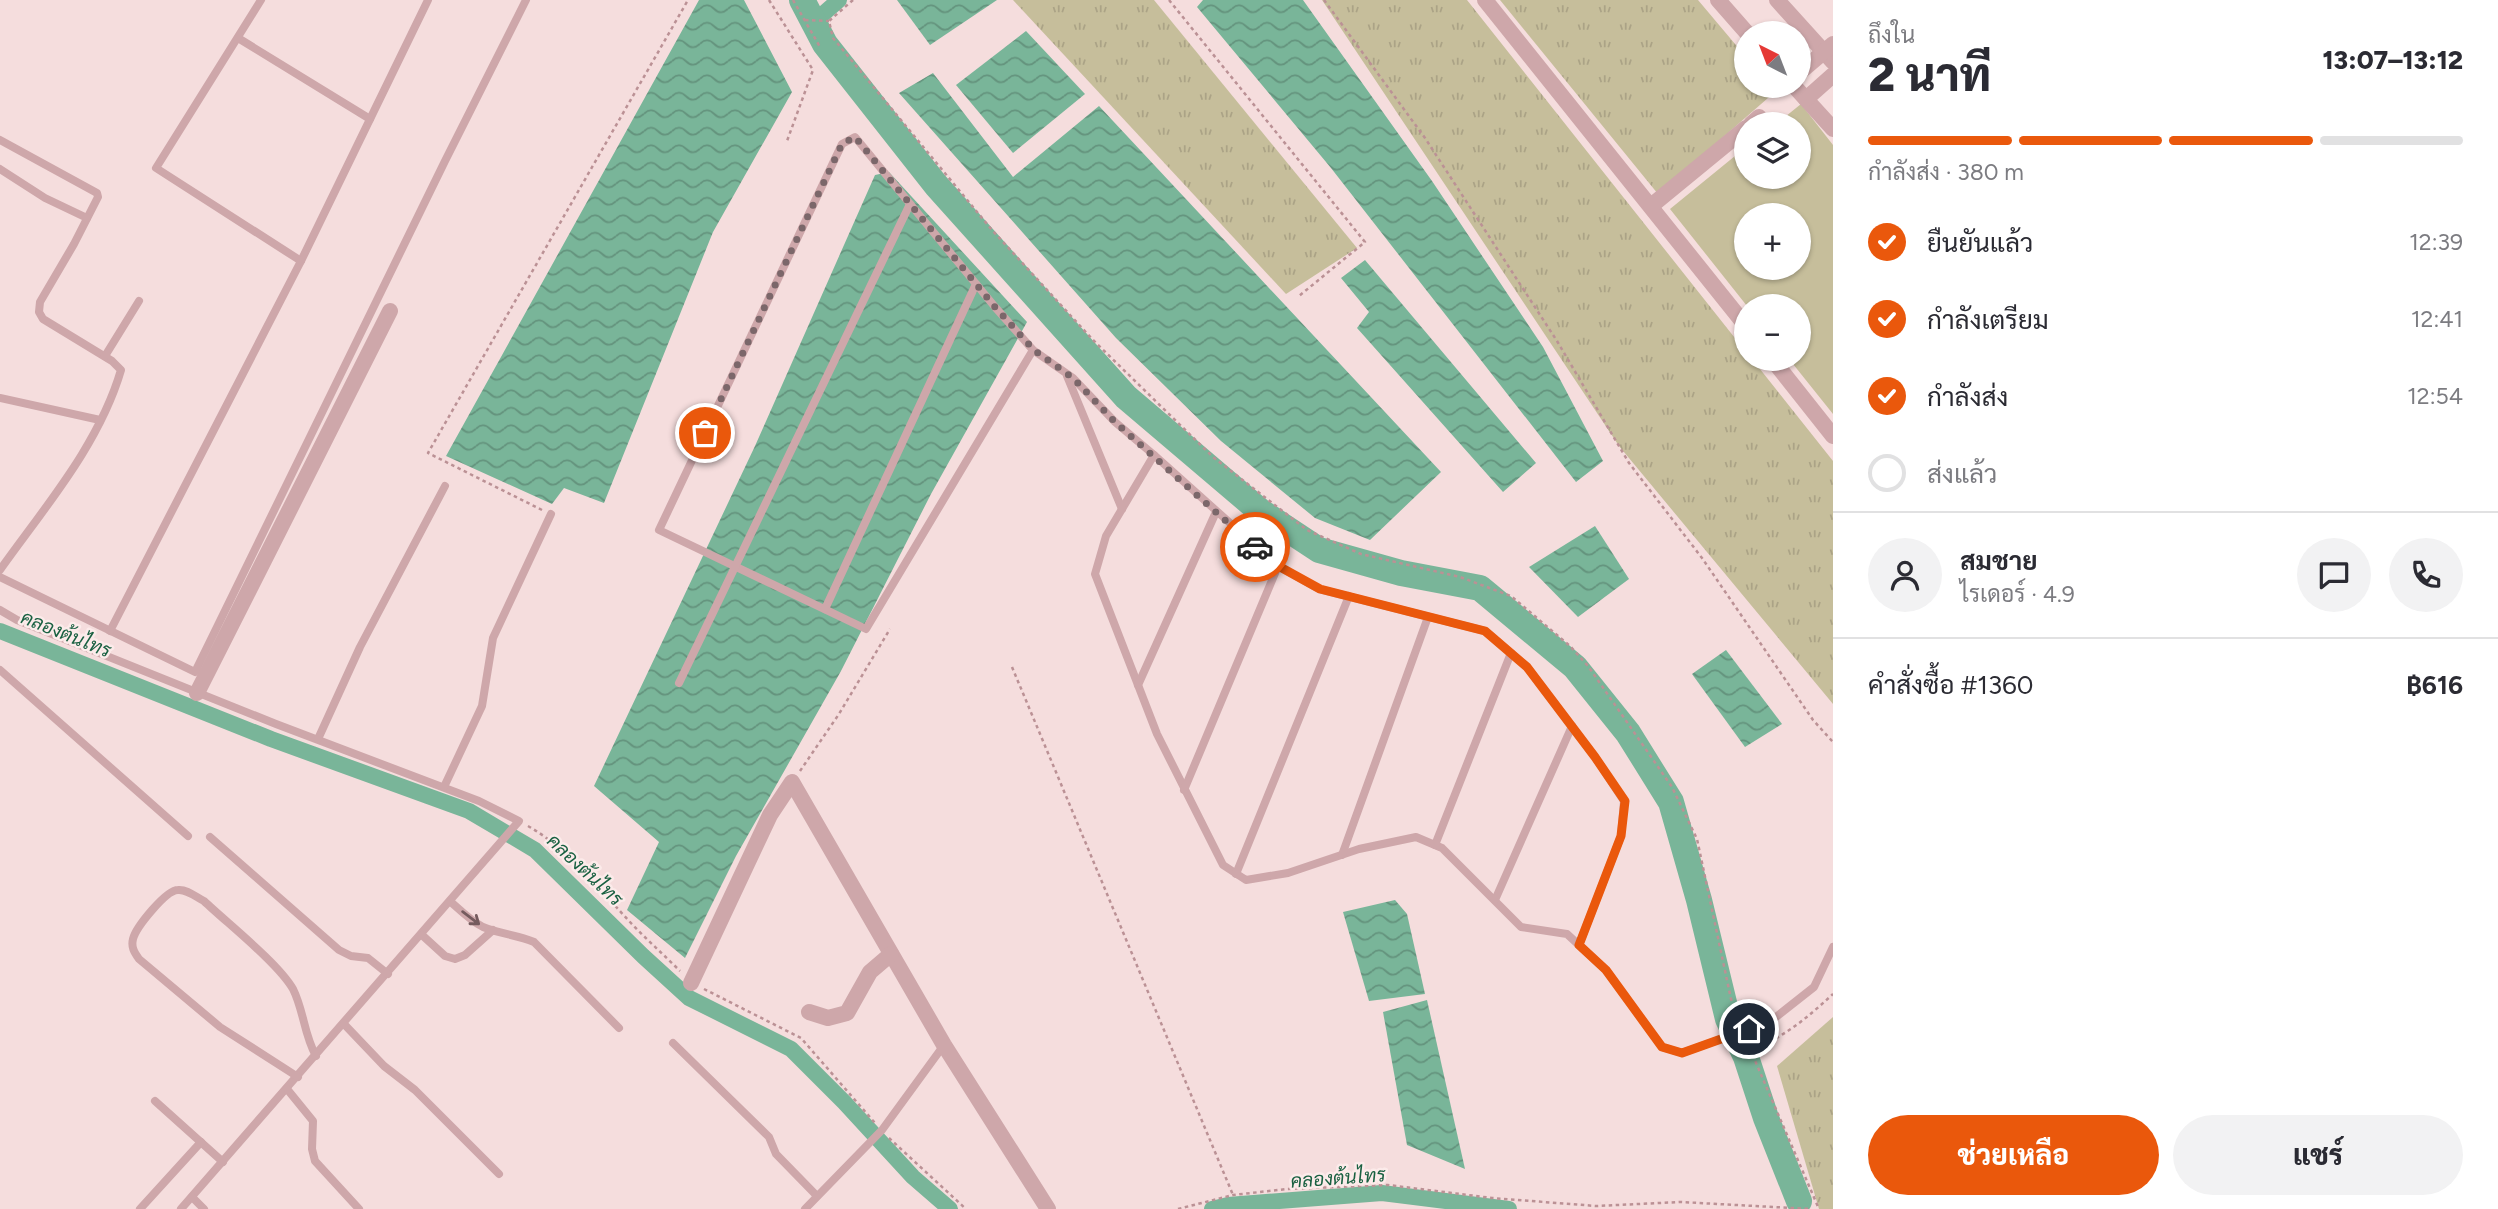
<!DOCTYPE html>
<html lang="th">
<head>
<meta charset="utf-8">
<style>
	:root { --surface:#fff; --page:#f2f2f3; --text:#2b2b33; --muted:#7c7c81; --line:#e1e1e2; --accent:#ea580c }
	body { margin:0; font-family:Figtree,Sarabun,sans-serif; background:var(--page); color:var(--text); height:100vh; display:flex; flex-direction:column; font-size:26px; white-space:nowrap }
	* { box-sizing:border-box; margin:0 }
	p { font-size:23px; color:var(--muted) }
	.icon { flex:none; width:38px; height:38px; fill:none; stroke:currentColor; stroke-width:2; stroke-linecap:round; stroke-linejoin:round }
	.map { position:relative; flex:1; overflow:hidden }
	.drawer { display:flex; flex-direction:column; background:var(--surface); width:665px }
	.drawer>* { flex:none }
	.needle { width:46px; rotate:318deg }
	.buttons { position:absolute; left:1734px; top:21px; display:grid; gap:14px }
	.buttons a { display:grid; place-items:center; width:77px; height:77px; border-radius:50%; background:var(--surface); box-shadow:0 2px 5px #0004; font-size:35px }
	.pin { position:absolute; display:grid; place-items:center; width:60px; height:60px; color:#fff; margin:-30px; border:4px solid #fff; border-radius:50%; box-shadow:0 2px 7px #0007 }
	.courier { position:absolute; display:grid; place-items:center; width:70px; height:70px; margin:-35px; border:5px solid #ea580c; border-radius:50%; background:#fff; color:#222; box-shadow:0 2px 9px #0007 }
	.headline em { font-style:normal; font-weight:800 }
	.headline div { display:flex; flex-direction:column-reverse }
	.headline { display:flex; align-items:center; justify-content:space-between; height:119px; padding:0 35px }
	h1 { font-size:46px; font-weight:800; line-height:52px }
	.bar { display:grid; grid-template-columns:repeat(4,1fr); gap:10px 7px; align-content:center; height:84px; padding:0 35px }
	.bar i { height:9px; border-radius:5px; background:var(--line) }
	.bar .selected { background:var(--accent) }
	.bar p { grid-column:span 4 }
	.line { display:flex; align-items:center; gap:18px; padding:0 35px; border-top:2px solid var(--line) }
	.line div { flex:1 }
	.round { display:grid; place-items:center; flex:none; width:74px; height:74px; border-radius:37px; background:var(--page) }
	ol { padding:0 35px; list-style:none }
	li { display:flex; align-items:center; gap:21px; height:77px }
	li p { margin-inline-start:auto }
	li .icon { padding:7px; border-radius:50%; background:var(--accent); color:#fff; stroke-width:4 }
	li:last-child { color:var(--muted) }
	li i { width:38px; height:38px; border:4px solid var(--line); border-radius:50% }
	.primary-button { display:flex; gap:14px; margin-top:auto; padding:14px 35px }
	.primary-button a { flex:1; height:80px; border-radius:42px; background:var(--accent); color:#fff; font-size:28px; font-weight:800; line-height:80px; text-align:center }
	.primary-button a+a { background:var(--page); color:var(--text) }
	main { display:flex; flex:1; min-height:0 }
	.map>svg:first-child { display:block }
</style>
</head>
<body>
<main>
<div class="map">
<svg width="1833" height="1209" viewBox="0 0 1833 1209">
	<defs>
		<pattern id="grass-tufts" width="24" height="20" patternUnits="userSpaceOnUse" patternTransform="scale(1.75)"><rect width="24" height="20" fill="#c6be9b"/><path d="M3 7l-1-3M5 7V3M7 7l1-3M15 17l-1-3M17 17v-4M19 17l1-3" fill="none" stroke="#aba386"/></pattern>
		<pattern id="water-waves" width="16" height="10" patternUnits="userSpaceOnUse" patternTransform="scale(1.75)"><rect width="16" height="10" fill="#79b599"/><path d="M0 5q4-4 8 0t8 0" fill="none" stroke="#64937d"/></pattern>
	</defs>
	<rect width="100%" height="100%" fill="#f5dddd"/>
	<g fill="url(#grass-tufts)">
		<polygon points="1013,0 1154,0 1357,248 1286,294"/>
		<polygon points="1322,0 1467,0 1746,352 1746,359 1752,359 1833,461 1833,704 1619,446"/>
		<polygon points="1500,0 1698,0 1746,57 1746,86 1771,86 1776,91 1658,194"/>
		<polygon points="1833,1017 1833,1209 1819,1209 1777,1066"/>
	</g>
	<path fill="#c6be9b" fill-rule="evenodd" d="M 1801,104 L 1833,145 L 1833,414 L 1789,359 L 1799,359 L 1799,306 L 1747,306 L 1670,209 L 1746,147 L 1746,177 L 1799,177 L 1799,124 L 1776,124 ZM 1746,215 L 1799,215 L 1799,268 L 1746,268 Z"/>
	<g fill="url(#water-waves)">
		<polygon points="699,0 744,0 792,92 713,232 604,503 564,488 552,504 446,456"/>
		<polygon points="897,0 997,0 930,45"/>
		<polygon points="1203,0 1303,0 1432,181 1543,347 1603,461 1576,482 1331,168 1197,7"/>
		<polygon points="1026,31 1085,94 1013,153 956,85"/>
		<polygon points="933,73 1013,177 1099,106 1441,472 1370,540 1315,518 1221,441 1116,338 899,93"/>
		<polygon points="889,172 1027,322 931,494 841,671 736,856 685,958 627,910 659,842 594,786 755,446 875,175"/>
		<polygon points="1365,260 1536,463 1503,492 1357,328 1369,312 1341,278"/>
		<polygon points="1595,526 1629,579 1578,617 1529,567"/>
		<polygon points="1726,650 1782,724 1745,747 1692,674"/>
		<polygon points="1395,900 1407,914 1425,994 1369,1001 1343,912"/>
		<polygon points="1427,1000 1465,1169 1407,1145 1383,1012"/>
	</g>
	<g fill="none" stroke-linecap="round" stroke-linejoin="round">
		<g stroke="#79b599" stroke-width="16">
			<polyline points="814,22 839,0"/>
			<polyline points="0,631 271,739 469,811 535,850 643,956 689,998 791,1049 844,1102 913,1177 950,1209"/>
			<polyline points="1212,1209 1228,1205 1382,1193 1509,1209"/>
		</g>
		<polyline stroke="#79b599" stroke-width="26" points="802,0 825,44 936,185 1126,397 1260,511 1319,550 1401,573 1480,588 1575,667 1628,733 1671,802 1699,900 1728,1019 1746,1057 1766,1118 1799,1201"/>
		<g stroke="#bb9195" stroke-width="2.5" stroke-dasharray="3.5 3.5" stroke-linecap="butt">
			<polyline points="769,0 813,70 787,141"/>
			<polyline points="793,0 820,47"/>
			<polyline points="853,0 829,21 833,38 992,230 1093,340 1213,457 1307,530 1361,554 1460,577 1511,596 1570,646 1588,666 1672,787 1697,839 1731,999 1738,1019"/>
			<polyline points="1169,0 1365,242 1299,296"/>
			<polyline points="1324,0 1425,138 1557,341 1629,463 1702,558 1813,720 1833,742"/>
			<polyline points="805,20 829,21"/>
			<polyline points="542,510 428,453 688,0"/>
			<polyline points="1012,667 1233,1195"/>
			<polyline points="800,771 839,714 890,629"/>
			<path d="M 528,826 C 570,850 598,888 630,922 C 646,939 663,954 680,971"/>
			<polyline points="704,989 801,1038 875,1123"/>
			<polyline points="1747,1042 1819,1209"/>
			<path d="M 1750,1049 C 1782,1040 1809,1016 1833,994"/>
			<polyline points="889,1138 966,1209"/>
			<polyline points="1178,1209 1233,1195 1287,1189 1388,1185 1492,1198 1596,1206 1681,1202 1811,1209"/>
		</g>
		<g stroke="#cea7aa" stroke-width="8">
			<polyline points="238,38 370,119"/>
			<path d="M 0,140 L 97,193 L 98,197 L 74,244 L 40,302 L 39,312 L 43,319 L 112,361 L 121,370 C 99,445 44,508 0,570"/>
			<polyline points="0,169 45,198 87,218"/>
			<polyline points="301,261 428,0"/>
			<polyline points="1033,350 866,629 659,530 842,144 855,137 995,307 1033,350 1073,378 1115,422 1154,455 1106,536 1095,574 1157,734 1223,865 1246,880 1288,873 1359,849 1416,837 1442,848 1521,927 1567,934 1606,970 1662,1047 1682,1053"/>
			<polyline points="105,356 139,301"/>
			<polyline points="1067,376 1122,509"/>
			<polyline points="0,398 100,420"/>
			<polyline points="1154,455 1278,566 1319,589 1485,631 1527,667 1595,757 1624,801 1621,836 1579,945"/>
			<polyline points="0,577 195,672 445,161 526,0"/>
			<polyline points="825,609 976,284"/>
			<polyline points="0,610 17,620 276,724 479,801 519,821 181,1209"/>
			<polyline points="110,631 301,261 156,168 261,0"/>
			<polyline points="0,670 188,836"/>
			<polyline points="679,683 910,204"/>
			<polyline points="1138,685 1216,512"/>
			<polyline points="318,739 360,647 445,486"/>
			<polyline points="444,787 482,706 493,638 551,514"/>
			<polyline points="1184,790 1278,566"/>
			<polyline points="210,837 339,950 351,956 368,958 388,974"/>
			<polyline points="1435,845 1511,653"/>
			<polyline points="1342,855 1428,617"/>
			<polyline points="1236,874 1349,596"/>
			<polyline points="1495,900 1572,726"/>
			<path d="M 451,902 C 461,911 471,921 483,927 C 500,934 518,935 534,942 L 619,1028"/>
			<polyline points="422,935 445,956 455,959 465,955 493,930"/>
			<polyline points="1771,1021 1814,987 1833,947"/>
			<polyline points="344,1024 384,1066 415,1090 499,1174"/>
			<polyline points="673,1043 769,1137 776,1154 817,1196"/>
			<path d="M 298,1077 L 220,1027 L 139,959 C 134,952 131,947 133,939 C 136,927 166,890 178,890 C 187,889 196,897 204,901 C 227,923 278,963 293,989 C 304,1011 304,1035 316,1056"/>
			<polyline points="287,1089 313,1121 312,1149 315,1161 359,1209"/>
			<polyline points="155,1101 223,1162"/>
			<polyline points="192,1197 204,1209"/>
			<polyline points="140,1209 201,1142"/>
			<polyline points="805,1209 882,1130 944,1045"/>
		</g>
		<g stroke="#cea7aa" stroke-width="16">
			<polyline points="1485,0 1746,326"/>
			<polyline points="1718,0 1747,33"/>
			<polyline points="1777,0 1833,62"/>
			<polyline points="1799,73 1833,44"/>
			<polyline points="1794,86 1833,129"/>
			<polyline points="1806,99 1833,75"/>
			<polyline points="1751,124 1759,117"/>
			<polyline points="1651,206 1746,128"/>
			<polyline points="1772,359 1833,436"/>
			<polyline points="197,693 390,311"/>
			<polyline points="691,983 770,815 792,782 944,1045 1048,1209"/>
			<polyline points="809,1012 828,1018 847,1013 870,972 891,954"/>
		</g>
		<polyline stroke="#cea7aa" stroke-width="8" points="1682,1053 1771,1021"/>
	</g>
	<defs><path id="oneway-shaft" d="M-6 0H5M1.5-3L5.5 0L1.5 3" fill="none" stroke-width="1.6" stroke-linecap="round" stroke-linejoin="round" transform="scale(1.75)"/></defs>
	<use stroke="#755b5e" href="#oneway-shaft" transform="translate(471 918) rotate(37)"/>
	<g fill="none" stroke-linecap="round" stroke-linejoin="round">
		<polyline stroke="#7b676a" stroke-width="7" stroke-dasharray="0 12.6" points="705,433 842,144 855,137 995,307 1034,350 1073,378 1115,422 1255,547"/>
		<polyline stroke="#ea580c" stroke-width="9" points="1255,547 1271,562 1320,589 1485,631 1527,667 1595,757 1625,801 1621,836 1579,945 1606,970 1662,1047 1682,1053 1749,1029"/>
	</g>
	<g text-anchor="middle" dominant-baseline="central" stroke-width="5" stroke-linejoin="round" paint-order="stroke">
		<g font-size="19" font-style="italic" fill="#196041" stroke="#fcebea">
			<text transform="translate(66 634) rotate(22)">คลองต้นไทร</text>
			<text transform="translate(585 870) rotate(43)">คลองต้นไทร</text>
			<text transform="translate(1338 1178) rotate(-4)">คลองต้นไทร</text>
		</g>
	</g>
</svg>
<div class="buttons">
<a><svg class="needle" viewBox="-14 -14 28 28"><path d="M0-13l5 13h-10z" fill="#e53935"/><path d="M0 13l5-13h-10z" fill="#7c7c81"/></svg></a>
<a><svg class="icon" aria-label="layers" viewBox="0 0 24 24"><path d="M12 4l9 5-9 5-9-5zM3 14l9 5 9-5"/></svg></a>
<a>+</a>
<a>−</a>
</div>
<div class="pin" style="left:705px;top:433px;background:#ea580c"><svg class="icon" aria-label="bag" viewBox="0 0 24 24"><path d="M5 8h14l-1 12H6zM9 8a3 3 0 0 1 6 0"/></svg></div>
<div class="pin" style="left:1749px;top:1029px;background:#1f2937"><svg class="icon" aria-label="home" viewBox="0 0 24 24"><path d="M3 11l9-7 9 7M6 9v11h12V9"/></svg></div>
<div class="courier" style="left:1255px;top:547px"><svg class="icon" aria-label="car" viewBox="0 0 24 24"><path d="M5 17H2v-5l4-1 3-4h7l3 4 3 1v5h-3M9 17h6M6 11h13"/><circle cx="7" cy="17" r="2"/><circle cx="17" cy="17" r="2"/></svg></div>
</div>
<section class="drawer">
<div class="headline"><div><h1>2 นาที</h1><p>ถึงใน</p></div><em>13:07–13:12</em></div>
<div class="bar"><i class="selected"></i><i class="selected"></i><i class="selected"></i><i></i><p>กำลังส่ง · 380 m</p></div>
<ol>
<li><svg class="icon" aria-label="check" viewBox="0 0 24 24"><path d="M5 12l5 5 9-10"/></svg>ยืนยันแล้ว<p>12:39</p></li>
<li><svg class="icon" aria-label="check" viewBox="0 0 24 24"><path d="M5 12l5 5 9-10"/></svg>กำลังเตรียม<p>12:41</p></li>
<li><svg class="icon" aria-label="check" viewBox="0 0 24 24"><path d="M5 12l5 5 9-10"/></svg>กำลังส่ง<p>12:54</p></li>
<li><i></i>ส่งแล้ว</li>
</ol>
<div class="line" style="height:126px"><a class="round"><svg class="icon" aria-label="person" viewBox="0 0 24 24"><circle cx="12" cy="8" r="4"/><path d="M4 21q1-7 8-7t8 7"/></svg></a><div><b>สมชาย</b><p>ไรเดอร์ · 4.9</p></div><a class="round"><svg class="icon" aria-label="chat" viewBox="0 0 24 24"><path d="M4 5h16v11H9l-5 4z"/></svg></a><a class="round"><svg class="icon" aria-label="phone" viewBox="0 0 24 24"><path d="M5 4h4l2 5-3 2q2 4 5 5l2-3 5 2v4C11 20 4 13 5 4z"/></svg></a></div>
<div class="line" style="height:91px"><div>คำสั่งซื้อ #1360</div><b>฿616</b></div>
<div class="primary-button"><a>ช่วยเหลือ</a><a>แชร์</a></div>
</section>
</main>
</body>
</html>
